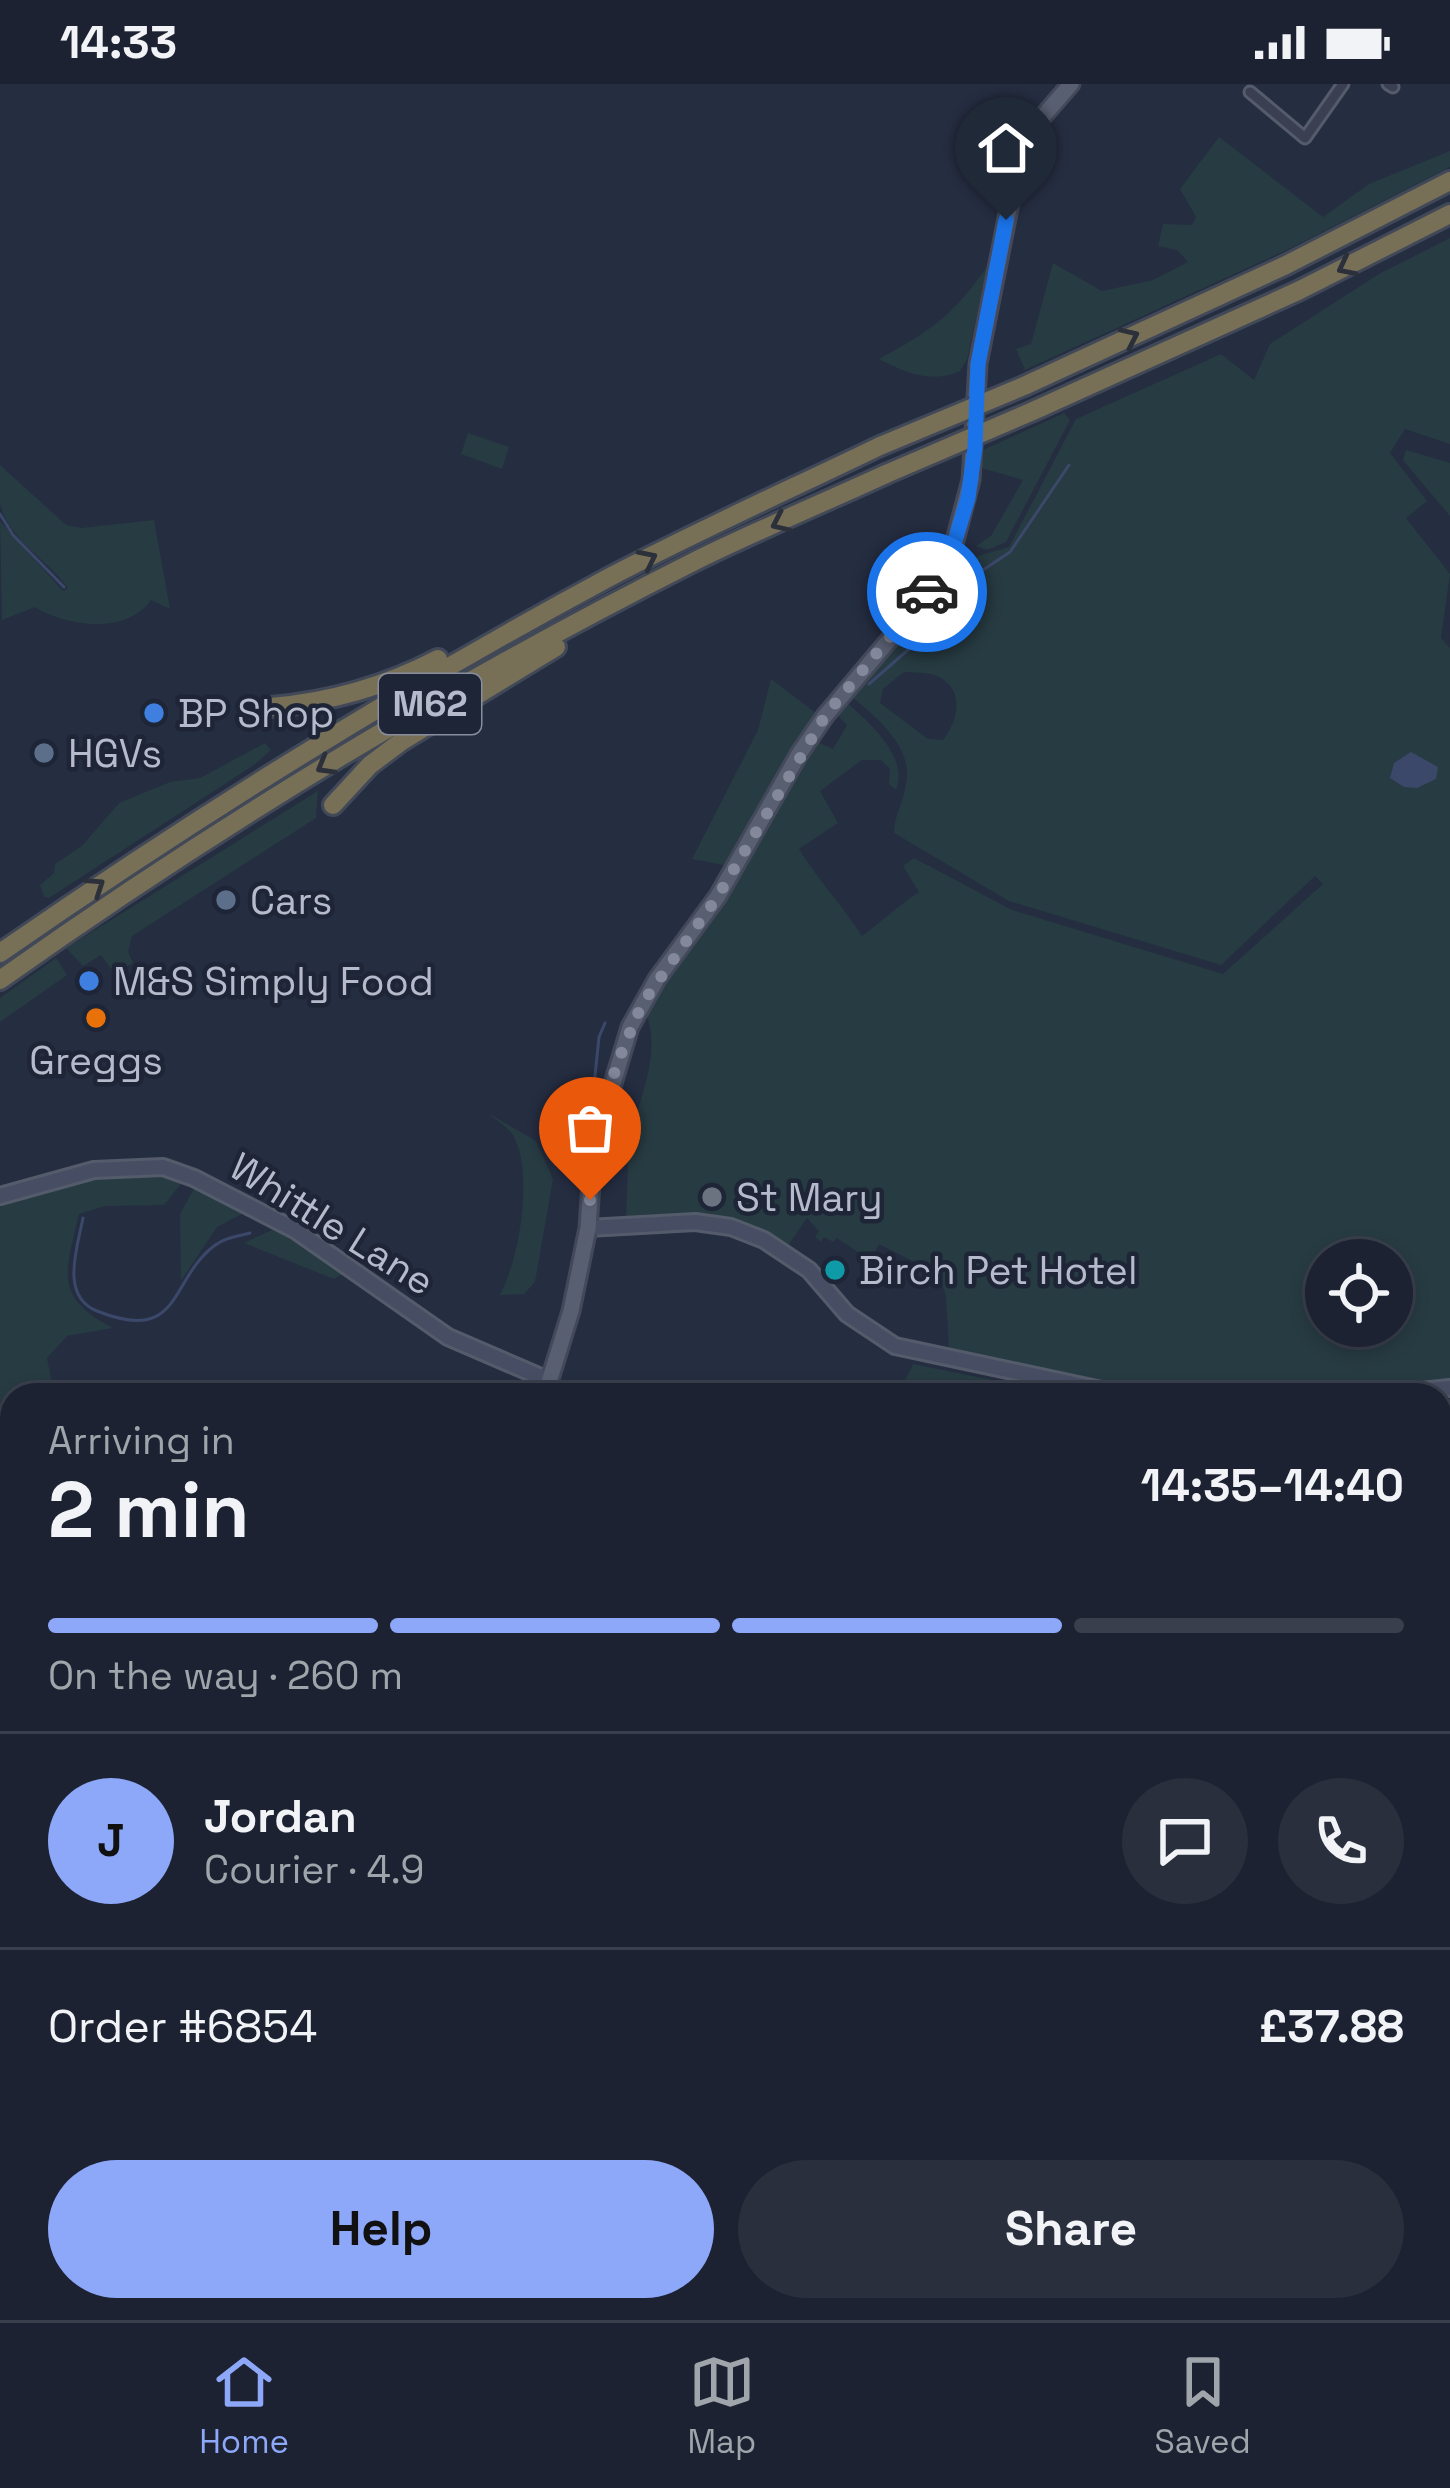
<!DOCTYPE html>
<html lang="en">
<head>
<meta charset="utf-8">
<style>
	:root { --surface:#1c2231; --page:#292f3d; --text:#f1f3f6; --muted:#a0a4ab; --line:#3a3f4d; --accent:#8da7f9 }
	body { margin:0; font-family:"Space Grotesk",sans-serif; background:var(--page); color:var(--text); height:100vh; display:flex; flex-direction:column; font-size:45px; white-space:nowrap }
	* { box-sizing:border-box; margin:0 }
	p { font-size:39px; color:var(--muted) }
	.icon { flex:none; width:66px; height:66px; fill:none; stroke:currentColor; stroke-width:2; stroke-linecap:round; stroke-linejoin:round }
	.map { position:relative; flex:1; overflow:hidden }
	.details { position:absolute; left:0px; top:1299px; width:1452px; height:939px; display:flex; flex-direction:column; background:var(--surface); border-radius:36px 36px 0 0; box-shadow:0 6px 18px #0003,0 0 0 3px var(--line) }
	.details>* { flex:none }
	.tools { position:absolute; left:1305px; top:1155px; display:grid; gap:24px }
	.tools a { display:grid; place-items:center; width:108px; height:108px; border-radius:50%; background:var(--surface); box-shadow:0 6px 18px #0003,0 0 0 3px var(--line); font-size:60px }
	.pin { position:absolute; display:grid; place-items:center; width:102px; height:102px; color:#fff; margin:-123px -51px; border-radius:50% 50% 50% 0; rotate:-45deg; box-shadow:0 0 12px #0007 }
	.pin .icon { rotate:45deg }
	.courier { position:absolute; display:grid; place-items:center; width:120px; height:120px; margin:-60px; border:9px solid #1a73e8; border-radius:50%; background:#fff; color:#222; box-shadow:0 3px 15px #0007 }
	.headline em { font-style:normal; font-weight:600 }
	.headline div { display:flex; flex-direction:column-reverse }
	.headline { display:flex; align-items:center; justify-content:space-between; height:204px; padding:0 48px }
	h1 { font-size:78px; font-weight:600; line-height:90px }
	.bar { display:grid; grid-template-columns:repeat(4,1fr); gap:18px 12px; align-content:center; height:144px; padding:0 48px }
	.bar i { height:15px; border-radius:9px; background:var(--line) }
	.bar .active { background:var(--accent) }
	.bar p { grid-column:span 4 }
	.line { display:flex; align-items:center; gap:30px; padding:0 48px; border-top:3px solid var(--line) }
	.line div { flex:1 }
	.round { display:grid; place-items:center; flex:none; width:126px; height:126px; border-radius:63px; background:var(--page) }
	.cta { display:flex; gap:24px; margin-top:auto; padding:24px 48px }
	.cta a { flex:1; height:138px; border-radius:72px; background:var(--accent); color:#111; font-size:48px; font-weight:600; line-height:138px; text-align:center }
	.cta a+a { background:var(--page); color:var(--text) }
	.status { display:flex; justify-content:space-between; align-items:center; height:84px; padding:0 60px; background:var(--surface); direction:ltr }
	.status svg { height:33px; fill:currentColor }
	.tab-bar { display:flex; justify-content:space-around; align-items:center; height:168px; border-top:3px solid var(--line); background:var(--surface); font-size:33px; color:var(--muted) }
	.tab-bar a { display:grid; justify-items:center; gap:6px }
	.tab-bar .active { color:var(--accent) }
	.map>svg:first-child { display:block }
</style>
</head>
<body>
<div class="status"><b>14:33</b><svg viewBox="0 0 49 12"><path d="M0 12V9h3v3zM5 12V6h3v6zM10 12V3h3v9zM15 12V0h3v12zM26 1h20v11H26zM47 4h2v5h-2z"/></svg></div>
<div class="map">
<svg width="1450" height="2236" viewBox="0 0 1450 2236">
	<rect width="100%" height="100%" fill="#252d41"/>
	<g fill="#273b42" fill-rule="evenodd">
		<polygon points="1219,53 1323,133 1369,100 1450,67 1450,83 1289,165 1025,286 1016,265 1031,260 1053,179 1102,207 1153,196 1188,178 1177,166 1158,162 1163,140 1192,141 1196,133 1180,105"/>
		<path d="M 1450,154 L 1450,360 L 1405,345 L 1390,369 L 1427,417 L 1406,434 L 1450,490 L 1441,554 L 1450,564 L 1450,1295 L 1298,1311 L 1176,1311 L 949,1266 L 946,1213 L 940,1191 L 879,1160 L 871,1177 L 837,1154 L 833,1158 L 824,1153 L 821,1158 L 815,1153 L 819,1147 L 807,1134 L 787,1163 C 735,1129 685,1128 626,1134 L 628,1080 L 601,1079 L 611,1037 L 634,1039 C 644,1004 660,965 646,929 L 666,895 L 724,815 L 816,657 L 833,665 L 847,641 L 837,631 L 847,619 C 870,639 909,673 896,706 L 889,700 L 890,685 L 881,676 L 862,676 L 820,707 L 838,739 L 799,765 C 819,797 842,821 862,852 C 882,837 898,822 919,808 L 903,782 L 914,774 L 1012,826 L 1223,890 L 1323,800 L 1315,792 L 1221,881 L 1009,817 L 894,749 C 894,733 903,718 906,701 C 914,663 877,634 851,612 L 919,532 L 951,480 L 1009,463 L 1076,335 L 1221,270 L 1254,296 L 1270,260 L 1379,190 ZM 904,588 C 913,589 926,588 934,591 C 966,603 959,636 943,656 L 928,655 L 880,619 L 883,605 ZM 1326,1176 L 1392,1176 L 1392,1242 L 1326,1242 Z"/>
		<path d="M 987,183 L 967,276 L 960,287 C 931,300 906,289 879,275 C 932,246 952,232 987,183 Z"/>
		<polygon points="1064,329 1070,336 1006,458 987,466 976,462 991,452 1023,396 978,383 979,368"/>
		<polygon points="468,349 509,363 502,385 461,370"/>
		<polygon points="1406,366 1450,379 1450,432 1403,376"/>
		<path d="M 0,381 L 66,441 L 81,444 L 154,436 L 170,525 L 151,516 C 127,551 67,543 35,523 L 2,536 L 0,437 L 63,507 L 68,504 C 49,477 7,454 0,420 C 0,408 0,393 0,381 Z"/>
		<polygon points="771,595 816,629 728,782 692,775 758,646"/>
		<polygon points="265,659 271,666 254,681 49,814 44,813 40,801 54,789 55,780 82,762 119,719 170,698 200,694"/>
		<polygon points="318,707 316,734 132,852 128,868 133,879 114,889 101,871 83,882 66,864"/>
		<polygon points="56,874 67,891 0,938 0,914"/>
		<path d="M 488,1029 L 536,1057 L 553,1095 L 535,1198 L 524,1210 L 500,1211 C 519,1175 533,1094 515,1055 C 510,1044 497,1037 488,1029 Z"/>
		<path d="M 146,1089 L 184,1096 L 164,1121 L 105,1122 L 79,1130 C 66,1188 52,1212 113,1244 L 67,1252 L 47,1274 L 54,1311 L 12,1311 L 12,1442 L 8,1388 L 0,1356 L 0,1121 L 104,1092 Z"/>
		<polygon points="195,1103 244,1129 217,1143 181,1197 180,1130"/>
		<polygon points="274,1145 345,1188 334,1195 244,1159"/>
		<polygon points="913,1280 1066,1311 898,1311"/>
		<polygon points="91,2226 721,2226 713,2236 82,2236"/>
	</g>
	<polygon fill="#3b486a" points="1411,668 1438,683 1436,695 1417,704 1404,703 1390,694 1394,679"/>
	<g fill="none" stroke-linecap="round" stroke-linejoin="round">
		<g stroke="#3b486a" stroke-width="3">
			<polyline points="0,430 13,451 64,503"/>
			<polyline points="869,600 925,551 939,529 974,492 1010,468 1069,381"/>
			<polyline points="586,1079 599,953 605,939"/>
			<path d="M 83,1134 C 77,1165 60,1212 97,1227 C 182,1261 169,1196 214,1162 C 224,1154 238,1152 250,1149"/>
			<polyline points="1440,1697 1450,1684"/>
			<polyline points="0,1699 12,1696"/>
		</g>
		<defs>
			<g id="street">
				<polyline points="1388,0 1393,3"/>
				<polyline points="1250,8 1305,54 1343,0"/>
				<polyline points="1440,1361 1450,1361"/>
				<polyline points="1440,1519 1450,1534"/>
				<polyline points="1440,1588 1450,1583"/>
				<polyline points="1440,1802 1450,1791"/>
				<polyline points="1440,1963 1450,1945"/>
				<polyline points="1440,1969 1450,1982"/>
				<polyline points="1440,2152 1450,2141"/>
				<polyline points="1440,2166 1450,2174"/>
				<polyline points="835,2226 841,2230"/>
				<polyline points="791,2236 797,2226"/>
			</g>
			<g id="secondary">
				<polyline points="0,1112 94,1086 163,1083 194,1094 295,1146 448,1253 550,1297"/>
				<polyline points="588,1144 695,1138 731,1143 764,1156 809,1186 847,1230 895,1262 1125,1311"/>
				<polyline points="1382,1311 1450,1304"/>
			</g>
			<g id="primary">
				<polyline points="545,1311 571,1227 588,1144 592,1086 602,1036 630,943 657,895 718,812 799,670 825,632 917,523 954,460 971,396 978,280 1015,94 1024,62 1039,37 1071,0"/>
				<polyline points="0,2211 12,2196"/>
			</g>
			<g id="highway">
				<polyline points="1024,302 1286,181 1450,97"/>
				<polyline points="1033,327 1298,207 1450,130"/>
				<path d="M 271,623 C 330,618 386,602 438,575"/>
				<polyline points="333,721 370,681 402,657 556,563"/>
				<path d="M 0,869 C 196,733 398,607 608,494 C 697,447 789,406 880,362"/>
				<path d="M 0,896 C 221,739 453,599 695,477 C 758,446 823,419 886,390"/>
			</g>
		</defs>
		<use href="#street" stroke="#545b6b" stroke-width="15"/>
		<use href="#secondary" stroke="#545b6b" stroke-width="20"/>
		<use href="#primary" stroke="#43495a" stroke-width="21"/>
		<use href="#highway" stroke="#414858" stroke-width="24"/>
		<use href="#street" stroke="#3a4051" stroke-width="9"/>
		<use href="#secondary" stroke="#474e64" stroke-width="14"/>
		<use href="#primary" stroke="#585f71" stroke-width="15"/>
		<use href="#highway" stroke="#776f56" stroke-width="18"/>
		<defs>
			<g id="highway-bridge">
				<polyline points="880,362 1024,302"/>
				<polyline points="886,390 1033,327"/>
			</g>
		</defs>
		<use href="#highway-bridge" stroke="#414858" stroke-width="24" stroke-linecap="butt"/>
		<use href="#highway-bridge" stroke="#776f56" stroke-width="18"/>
	</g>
	<defs><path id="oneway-chevron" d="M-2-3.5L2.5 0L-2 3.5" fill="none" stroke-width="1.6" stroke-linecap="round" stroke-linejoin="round" transform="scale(3)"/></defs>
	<g stroke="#2b303b">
		<use href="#oneway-chevron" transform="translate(1346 183) rotate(153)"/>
		<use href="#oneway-chevron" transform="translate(1130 253) rotate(-25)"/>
		<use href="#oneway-chevron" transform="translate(780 439) rotate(155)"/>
		<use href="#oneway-chevron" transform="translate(648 475) rotate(-26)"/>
		<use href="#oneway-chevron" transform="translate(325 682) rotate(150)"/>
		<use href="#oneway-chevron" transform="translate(96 802) rotate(-34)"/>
	</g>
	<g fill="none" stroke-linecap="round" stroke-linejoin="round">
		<polyline stroke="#83899b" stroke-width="12" stroke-dasharray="0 21.6" points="590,1116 592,1085 616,982 642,920 718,812 825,632 927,508"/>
		<polyline stroke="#1a73e8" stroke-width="15" points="927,508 954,460 968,414 975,364 978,280 1006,136"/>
	</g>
	<g fill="#3f7fe0" stroke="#1e2536" stroke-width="4.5">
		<circle cx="154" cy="629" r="12"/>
		<circle cx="89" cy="897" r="12"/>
	</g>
	<g fill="#5c6f8a" stroke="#1e2536" stroke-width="4.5">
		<circle cx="44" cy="669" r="12"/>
		<circle cx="226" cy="816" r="12"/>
	</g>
	<circle fill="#e8710a" stroke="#1e2536" stroke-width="4.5" cx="96" cy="934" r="12"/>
	<circle fill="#6b7280" stroke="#1e2536" stroke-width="4.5" cx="712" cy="1113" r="12"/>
	<circle fill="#0f9aa8" stroke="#1e2536" stroke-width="4.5" cx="835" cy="1186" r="12"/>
	<g text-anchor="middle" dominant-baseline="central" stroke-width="9" stroke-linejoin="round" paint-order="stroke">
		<rect fill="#1e2536" stroke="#888e9e" stroke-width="3" x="379" y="590" width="102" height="60" rx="9"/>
		<g font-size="36" font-weight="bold" fill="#b6bbcb">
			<text x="430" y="620">M62</text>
		</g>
		<g font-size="39" fill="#b6bbcb" stroke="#1e2536" text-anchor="start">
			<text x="178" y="629">BP Shop</text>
			<text x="68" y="669">HGVs</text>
			<text x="250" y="816">Cars</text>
			<text x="113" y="897">M&amp;S Simply Food</text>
			<text x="96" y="976" text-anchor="middle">Greggs</text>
			<text x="736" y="1113">St Mary</text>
			<text x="859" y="1186">Birch Pet Hotel</text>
		</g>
		<g font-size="39" fill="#b6bbcb" stroke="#1e2536">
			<text transform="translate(332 1140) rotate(32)">Whittle Lane</text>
		</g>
	</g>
</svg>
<div class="tools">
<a><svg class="icon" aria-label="locate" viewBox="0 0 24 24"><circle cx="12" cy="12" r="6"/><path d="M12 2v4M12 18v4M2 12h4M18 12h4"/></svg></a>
</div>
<div class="pin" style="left:590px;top:1116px;background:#ea580c"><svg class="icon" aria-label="bag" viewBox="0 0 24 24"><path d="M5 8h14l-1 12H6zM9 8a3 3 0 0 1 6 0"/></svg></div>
<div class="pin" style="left:1006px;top:136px;background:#1f2937"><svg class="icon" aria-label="home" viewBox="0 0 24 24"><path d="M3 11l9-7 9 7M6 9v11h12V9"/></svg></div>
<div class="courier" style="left:927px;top:508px"><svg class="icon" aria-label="car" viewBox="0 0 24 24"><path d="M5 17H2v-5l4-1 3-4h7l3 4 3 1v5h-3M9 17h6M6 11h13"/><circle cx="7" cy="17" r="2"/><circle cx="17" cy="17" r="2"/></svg></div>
<section class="details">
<div class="headline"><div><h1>2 min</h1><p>Arriving in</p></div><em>14:35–14:40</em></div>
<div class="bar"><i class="active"></i><i class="active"></i><i class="active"></i><i></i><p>On the way · 260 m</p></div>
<div class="line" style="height:216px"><b class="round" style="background:var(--accent);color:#111">J</b><div><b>Jordan</b><p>Courier · 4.9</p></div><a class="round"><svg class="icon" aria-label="chat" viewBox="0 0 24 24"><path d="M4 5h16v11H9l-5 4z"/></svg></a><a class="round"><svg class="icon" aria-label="phone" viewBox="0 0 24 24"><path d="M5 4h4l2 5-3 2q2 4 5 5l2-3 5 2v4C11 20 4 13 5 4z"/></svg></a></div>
<div class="line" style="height:156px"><div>Order #6854</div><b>£37.88</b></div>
<div class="cta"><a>Help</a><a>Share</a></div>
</section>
</div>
<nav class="tab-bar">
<a class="active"><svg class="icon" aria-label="home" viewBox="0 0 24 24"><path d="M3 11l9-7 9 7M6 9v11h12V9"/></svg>Home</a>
<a><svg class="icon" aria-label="map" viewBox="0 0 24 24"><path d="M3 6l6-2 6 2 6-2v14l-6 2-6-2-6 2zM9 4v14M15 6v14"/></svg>Map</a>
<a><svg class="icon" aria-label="saved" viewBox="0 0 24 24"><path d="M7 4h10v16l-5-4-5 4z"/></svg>Saved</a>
</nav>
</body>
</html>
